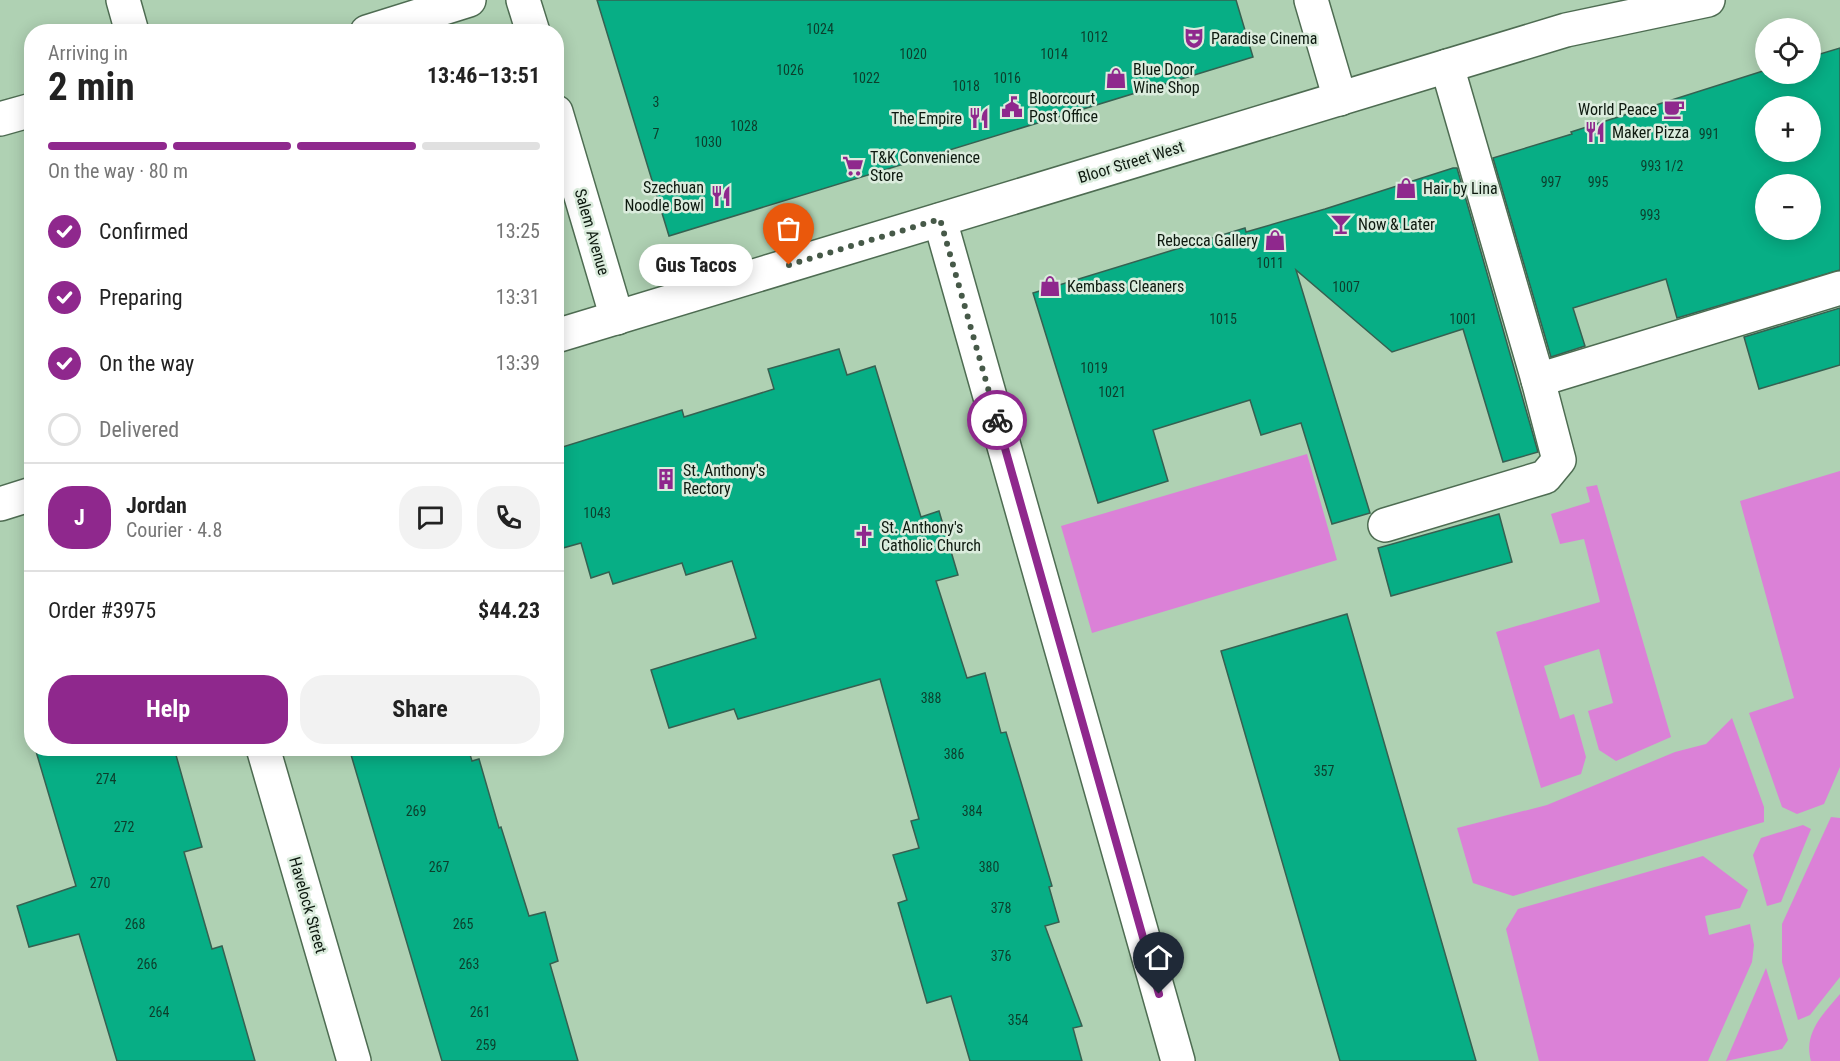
<!DOCTYPE html>
<html lang="en">
<head>
<meta charset="utf-8">
<style>
	:root { --surface:#fff; --page:#f2f2f2; --text:#222; --muted:#767676; --line:#e0e0e0; --accent:#8f288d }
	body { margin:0; font-family:"Roboto Condensed",sans-serif; background:var(--page); color:var(--text); height:100vh; display:flex; flex-direction:column; font-size:22px; white-space:nowrap }
	* { box-sizing:border-box; margin:0 }
	p { font-size:20px; color:var(--muted) }
	.icon { flex:none; width:33px; height:33px; fill:none; stroke:currentColor; stroke-width:2; stroke-linecap:round; stroke-linejoin:round }
	.map { position:relative; flex:1; overflow:hidden }
	.details { position:absolute; left:24px; top:24px; width:540px; height:732px; display:flex; flex-direction:column; background:var(--surface); border-radius:24px; box-shadow:0 3px 15px #0003 }
	.details>* { flex:none }
	.tools { position:absolute; left:1755px; top:18px; display:grid; gap:12px }
	.tools a { display:grid; place-items:center; width:66px; height:66px; border-radius:50%; background:var(--surface); box-shadow:0 3px 15px #0003; font-size:30px }
	.pin { position:absolute; display:grid; place-items:center; width:51px; height:51px; color:#fff; margin:-62px -26px; border-radius:50% 50% 50% 0; rotate:-45deg; box-shadow:0 0 6px #0007 }
	.pin .icon { rotate:45deg }
	.courier { position:absolute; display:grid; place-items:center; width:60px; height:60px; margin:-30px; border:4px solid #8f288d; border-radius:50%; background:#fff; color:#222; box-shadow:0 2px 8px #0007 }
	.bubble { position:absolute; height:42px; border-radius:21px; background:var(--surface); box-shadow:0 3px 15px #0003; font-size:20px; font-weight:700; line-height:42px; text-align:center }
	.summary em { font-style:normal; font-weight:700 }
	.summary div { display:flex; flex-direction:column-reverse }
	.summary { display:flex; align-items:center; justify-content:space-between; height:102px; padding:0 24px }
	h1 { font-size:39px; font-weight:700; line-height:45px }
	.bar { display:grid; grid-template-columns:repeat(4,1fr); gap:9px 6px; align-content:center; height:72px; padding:0 24px }
	.bar i { height:8px; border-radius:4px; background:var(--line) }
	.bar .active { background:var(--accent) }
	.bar p { grid-column:span 4 }
	.line { display:flex; align-items:center; gap:15px; padding:0 24px; border-top:2px solid var(--line) }
	.line div { flex:1 }
	.round { display:grid; place-items:center; flex:none; width:63px; height:63px; border-radius:24px; background:var(--page) }
	ol { padding:0 24px; list-style:none }
	li { display:flex; align-items:center; gap:18px; height:66px }
	li p { margin-inline-start:auto }
	li .icon { padding:6px; border-radius:50%; background:var(--accent); color:#fff; stroke-width:4 }
	li:last-child { color:var(--muted) }
	li i { width:33px; height:33px; border:3px solid var(--line); border-radius:50% }
	.action { display:flex; gap:12px; margin-top:auto; padding:12px 24px }
	.action a { flex:1; height:69px; border-radius:24px; background:var(--accent); color:#fff; font-size:24px; font-weight:700; line-height:69px; text-align:center }
	.action a+a { background:var(--page); color:var(--text) }
	.map>svg:first-child { display:block }
</style>
</head>
<body>
<div class="map">
<svg width="1840" height="1061" viewBox="0 0 1840 1061">
	<rect width="100%" height="100%" fill="#afd1b3"/>
	<g fill="#db81d7">
		<polygon points="1307,454 1337,560 1092,633 1061,526"/>
		<polygon points="1840,471 1840,767 1824,804 1797,814 1782,807 1749,713 1794,698 1740,501"/>
		<polygon points="1597,485 1671,737 1616,761 1599,750 1588,711 1613,703 1599,649 1544,666 1560,719 1574,714 1586,757 1581,774 1541,788 1496,632 1600,602 1584,539 1560,544 1551,514 1590,502 1586,487"/>
		<polygon points="1732,718 1764,807 1764,822 1513,896 1473,883 1457,828 1547,805 1675,752 1706,744"/>
		<polygon points="1831,817 1840,818 1840,977 1810,1015 1798,1020 1782,962 1782,924"/>
		<polygon points="1803,825 1811,829 1781,902 1767,906 1753,855 1761,838"/>
		<polygon points="1703,856 1748,890 1740,908 1705,916 1709,935 1750,924 1754,945 1752,962 1708,1061 1539,1061 1506,929 1518,909"/>
		<polygon points="1766,968 1788,1040 1782,1049 1726,1061"/>
		<path d="M 1840,994 L 1840,1061 L 1811,1061 C 1803,1033 1823,1014 1840,994 Z"/>
	</g>
	<g fill="#07ae85" stroke="#366151" stroke-width="1.5" fill-rule="evenodd">
		<polygon points="597,0 1236,0 1253,57 669,236"/>
		<path d="M 1840,48 L 1840,270 L 1677,318 L 1666,279 L 1573,308 L 1585,346 L 1551,357 L 1493,158 L 1572,134 L 1571,132 L 1766,70 L 1766,74 L 1810,74 L 1810,57 ZM 1766,106 L 1810,106 L 1810,152 L 1766,152 ZM 1766,184 L 1810,184 L 1810,230 L 1766,230 Z"/>
		<polygon points="1453,168 1457,168 1538,452 1503,462 1463,329 1392,352 1296,270 1370,513 1332,524 1301,423 1261,435 1250,400 1153,430 1168,481 1098,503 1033,293 1245,228 1246,232 1325,209"/>
		<polygon points="1840,308 1840,365 1759,389 1744,337"/>
		<polygon points="839,349 847,375 875,366 921,517 939,511 958,575 936,581 967,678 985,673 1001,733 1006,732 1052,886 1049,887 1059,922 1045,926 1082,1026 1073,1028 1082,1061 970,1061 951,996 927,1003 898,903 907,900 893,855 919,848 911,821 919,819 880,679 738,719 734,709 669,728 651,670 756,638 732,561 686,575 682,563 613,584 609,572 591,578 581,543 556,550 556,449 682,410 684,417 774,389 768,369"/>
		<polygon points="1499,514 1512,562 1391,596 1378,548"/>
		<polygon points="1347,614 1476,1061 1340,1061 1221,651"/>
		<polygon points="35,748 174,748 202,847 184,852 212,949 222,946 255,1061 117,1061 79,934 29,947 17,906 76,886"/>
		<polygon points="349,748 468,748 472,761 479,759 499,828 501,827 529,916 545,912 558,961 550,964 578,1061 442,1061"/>
	</g>
	<g fill="none" stroke-linecap="round" stroke-linejoin="round">
		<defs>
			<g id="minor">
				<polyline points="123,0 132,32"/>
				<polyline points="523,0 533,32"/>
				<polyline points="1311,0 1340,99"/>
				<polyline points="367,32 469,0"/>
				<polyline points="556,112 617,318"/>
				<polyline points="0,119 32,110"/>
				<polyline points="940,220 1178,1061"/>
				<polyline points="1538,380 1840,288"/>
				<polyline points="1385,525 1545,477 1559,460 1538,380 1447,66"/>
				<polyline points="263,748 354,1061"/>
			</g>
			<g id="major">
				<polyline points="556,336 1566,30 1708,0"/>
				<polyline points="0,504 32,494"/>
			</g>
		</defs>
		<use href="#minor" stroke="#4e6c52" stroke-width="36"/>
		<use href="#major" stroke="#4e6c52" stroke-width="36"/>
		<use href="#minor" stroke="#fff" stroke-width="33"/>
		<use href="#major" stroke="#fff" stroke-width="33"/>
	</g>
	<g fill="none" stroke-linecap="round" stroke-linejoin="round">
		<polyline stroke="#465948" stroke-width="6" stroke-dasharray="0 10.8" points="789,265 940,219 997,420"/>
		<polyline stroke="#8f288d" stroke-width="8" points="997,420 1159,994"/>
	</g>
	<defs>
		<symbol id="theatre-bare" viewBox="-9 -9 18 18"><path d="M-5-5.5Q0-4 5-5.5V0Q5 5 0 6Q-5 5-5 0ZM-3.3-2.5H-1v1.5H-3.3ZM1-2.5H3.3v1.5H1ZM-2.8 1Q0 5.5 2.8 1Z" fill="#8f288d" stroke="#dbecdd" stroke-width="2.5" paint-order="stroke"/></symbol>
		<symbol id="shop-bare" viewBox="-9 -9 18 18"><path d="M-5-2.5h2.3a2.7 3.5 0 0 1 5.4 0H5L5.5 6h-11ZM-1.5-2.5h3a1.5 2.3 0 0 0-3 0Z" fill="#8f288d" stroke="#dbecdd" stroke-width="2.5" paint-order="stroke"/></symbol>
		<symbol id="civic-bare" viewBox="-9 -9 18 18"><path d="M-.6-6.5H3V-4.5H.6V-3L4-1V1h2V6H-6V1h2V-1L-.6-3ZM-1.2 2.5V6h2.4V2.5Z" fill="#8f288d" stroke="#dbecdd" stroke-width="2.5" paint-order="stroke"/></symbol>
		<symbol id="cafe-bare" viewBox="-9 -9 18 18"><path d="M-5.5-4.5H6V0H3Q3 3.5 0 3.5H-2.5Q-5.5 3.5-5.5 0ZM3-3.2v2h1.7v-2ZM-6 4.5H4V6H-6Z" fill="#8f288d" stroke="#dbecdd" stroke-width="2.5" paint-order="stroke"/></symbol>
		<symbol id="restaurant-bare" viewBox="-9 -9 18 18"><path d="M-5-6h1v4h1v-4h1v4h1v-4h1v5L-1.5 .5V6h-2V.5L-5-1ZM5-6V6H3V1.5H1.5Q1.5-4 5-6Z" fill="#8f288d" stroke="#dbecdd" stroke-width="2.5" paint-order="stroke"/></symbol>
		<symbol id="supermarket-bare" viewBox="-9 -9 18 18"><path d="M-6-5.5h2.5l.6 2H6L4.5 2H-2.5L-4.4-4H-6ZM-1.5 3.2a1.3 1.3 0 1 0 .1 0ZM3 3.2a1.3 1.3 0 1 0 .1 0Z" fill="#8f288d" stroke="#dbecdd" stroke-width="2.5" paint-order="stroke"/></symbol>
		<symbol id="bar-bare" viewBox="-9 -9 18 18"><path d="M-6-5H6L.8 .8V4.5H3.5V6h-7V4.5H-.8V.8Z" fill="#8f288d" stroke="#dbecdd" stroke-width="2.5" paint-order="stroke"/></symbol>
		<symbol id="building-bare" viewBox="-9 -9 18 18"><path d="M-4-6H4V6H1V3H-1V6H-4ZM-2.5-4.3h1.7v1.8h-1.7ZM.8-4.3h1.7v1.8H.8ZM-2.5-1h1.7V.8h-1.7ZM.8-1h1.7V.8H.8Z" fill="#8f288d" stroke="#dbecdd" stroke-width="2.5" paint-order="stroke"/></symbol>
		<symbol id="church-bare" viewBox="-9 -9 18 18"><path d="M-1.2-6h2.4v3.5h3.3v2.4h-3.3V6h-2.4V-.1h-3.3v-2.4h3.3Z" fill="#8f288d" stroke="#dbecdd" stroke-width="2.5" paint-order="stroke"/></symbol>
	</defs>
	<g fill-rule="evenodd">
		<use href="#theatre-bare" x="1179" y="23" width="30" height="30"/>
		<use href="#shop-bare" x="1101" y="63" width="30" height="30"/>
		<use href="#civic-bare" x="997" y="92" width="30" height="30"/>
		<use href="#cafe-bare" x="1659" y="94" width="30" height="30"/>
		<use href="#restaurant-bare" x="964" y="103" width="30" height="30"/>
		<use href="#restaurant-bare" x="1580" y="117" width="30" height="30"/>
		<use href="#supermarket-bare" x="838" y="151" width="30" height="30"/>
		<use href="#shop-bare" x="1391" y="173" width="30" height="30"/>
		<use href="#restaurant-bare" x="706" y="181" width="30" height="30"/>
		<use href="#bar-bare" x="1326" y="209" width="30" height="30"/>
		<use href="#shop-bare" x="1260" y="225" width="30" height="30"/>
		<use href="#shop-bare" x="1035" y="271" width="30" height="30"/>
		<use href="#building-bare" x="651" y="464" width="30" height="30"/>
		<use href="#church-bare" x="849" y="521" width="30" height="30"/>
	</g>
	<g text-anchor="middle" dominant-baseline="central" stroke-width="5" stroke-linejoin="round" paint-order="stroke">
		<g font-size="14" fill="#0c3e2c">
			<text x="820" y="29">1024</text>
			<text x="1094" y="37">1012</text>
			<text x="913" y="54">1020</text>
			<text x="1054" y="54">1014</text>
			<text x="790" y="70">1026</text>
			<text x="866" y="78">1022</text>
			<text x="1007" y="78">1016</text>
			<text x="966" y="86">1018</text>
			<text x="656" y="102">3</text>
			<text x="744" y="126">1028</text>
			<text x="656" y="134">7</text>
			<text x="1709" y="134">991</text>
			<text x="708" y="142">1030</text>
			<text x="1662" y="166">993 1/2</text>
			<text x="1551" y="182">997</text>
			<text x="1598" y="182">995</text>
			<text x="1650" y="215">993</text>
			<text x="1270" y="263">1011</text>
			<text x="1346" y="287">1007</text>
			<text x="1223" y="319">1015</text>
			<text x="1463" y="319">1001</text>
			<text x="1094" y="368">1019</text>
			<text x="1112" y="392">1021</text>
			<text x="597" y="513">1043</text>
			<text x="931" y="698">388</text>
			<text x="954" y="754">386</text>
			<text x="1324" y="771">357</text>
			<text x="106" y="779">274</text>
			<text x="416" y="811">269</text>
			<text x="972" y="811">384</text>
			<text x="124" y="827">272</text>
			<text x="439" y="867">267</text>
			<text x="989" y="867">380</text>
			<text x="100" y="883">270</text>
			<text x="1001" y="908">378</text>
			<text x="135" y="924">268</text>
			<text x="463" y="924">265</text>
			<text x="1001" y="956">376</text>
			<text x="147" y="964">266</text>
			<text x="469" y="964">263</text>
			<text x="159" y="1012">264</text>
			<text x="480" y="1012">261</text>
			<text x="1018" y="1020">354</text>
			<text x="486" y="1045">259</text>
		</g>
		<g font-size="16" fill="#0d190f" stroke="#dbecdd" text-anchor="start">
			<text x="1211" y="38">Paradise Cinema</text>
			<text x="1133" y="69">Blue Door<tspan x="1133" dy="18">Wine Shop</tspan></text>
			<text x="1029" y="98">Bloorcourt<tspan x="1029" dy="18">Post Office</tspan></text>
			<text x="1657" y="109" text-anchor="end">World Peace</text>
			<text x="962" y="118" text-anchor="end">The Empire</text>
			<text x="1612" y="132">Maker Pizza</text>
			<text x="870" y="157">T&amp;K Convenience<tspan x="870" dy="18">Store</tspan></text>
			<text x="704" y="187" text-anchor="end">Szechuan<tspan x="704" dy="18">Noodle Bowl</tspan></text>
			<text x="1423" y="188">Hair by Lina</text>
			<text x="1358" y="224">Now &amp; Later</text>
			<text x="1258" y="240" text-anchor="end">Rebecca Gallery</text>
			<text x="1067" y="286">Kembass Cleaners</text>
			<text x="683" y="470">St. Anthony's<tspan x="683" dy="18">Rectory</tspan></text>
			<text x="881" y="527">St. Anthony's<tspan x="881" dy="18">Catholic Church</tspan></text>
		</g>
		<g font-size="16" fill="#0d190f" stroke="#dbecdd">
			<text transform="translate(1131 162) rotate(-17)">Bloor Street West</text>
			<text transform="translate(592 232) rotate(74)">Salem Avenue</text>
			<text transform="translate(308 905) rotate(74)">Havelock Street</text>
		</g>
	</g>
</svg>
<div class="tools">
<a><svg class="icon" aria-label="locate" viewBox="0 0 24 24"><circle cx="12" cy="12" r="6"/><path d="M12 2v4M12 18v4M2 12h4M18 12h4"/></svg></a>
<a>+</a>
<a>−</a>
</div>
<div class="pin" style="left:789px;top:265px;background:#ea580c"><svg class="icon" aria-label="bag" viewBox="0 0 24 24"><path d="M5 8h14l-1 12H6zM9 8a3 3 0 0 1 6 0"/></svg></div>
<div class="pin" style="left:1159px;top:994px;background:#1f2937"><svg class="icon" aria-label="home" viewBox="0 0 24 24"><path d="M3 11l9-7 9 7M6 9v11h12V9"/></svg></div>
<div class="courier" style="left:997px;top:420px"><svg class="icon" aria-label="bike" viewBox="0 0 24 24"><circle cx="6" cy="16" r="4"/><circle cx="18" cy="16" r="4"/><path d="M6 16l4-8h5l3 8M10 8l3 8H6M13 5h3"/></svg></div>
<div class="bubble" style="left:639px;top:244px;width:114px">Gus Tacos</div>
<section class="details">
<div class="summary"><div><h1>2 min</h1><p>Arriving in</p></div><em>13:46–13:51</em></div>
<div class="bar"><i class="active"></i><i class="active"></i><i class="active"></i><i></i><p>On the way · 80 m</p></div>
<ol>
<li><svg class="icon" aria-label="check" viewBox="0 0 24 24"><path d="M5 12l5 5 9-10"/></svg>Confirmed<p>13:25</p></li>
<li><svg class="icon" aria-label="check" viewBox="0 0 24 24"><path d="M5 12l5 5 9-10"/></svg>Preparing<p>13:31</p></li>
<li><svg class="icon" aria-label="check" viewBox="0 0 24 24"><path d="M5 12l5 5 9-10"/></svg>On the way<p>13:39</p></li>
<li><i></i>Delivered</li>
</ol>
<div class="line" style="height:108px"><b class="round" style="background:var(--accent);color:#fff">J</b><div><b>Jordan</b><p>Courier · 4.8</p></div><a class="round"><svg class="icon" aria-label="chat" viewBox="0 0 24 24"><path d="M4 5h16v11H9l-5 4z"/></svg></a><a class="round"><svg class="icon" aria-label="phone" viewBox="0 0 24 24"><path d="M5 4h4l2 5-3 2q2 4 5 5l2-3 5 2v4C11 20 4 13 5 4z"/></svg></a></div>
<div class="line" style="height:78px"><div>Order #3975</div><b>$44.23</b></div>
<div class="action"><a>Help</a><a>Share</a></div>
</section>
</div>
</body>
</html>
